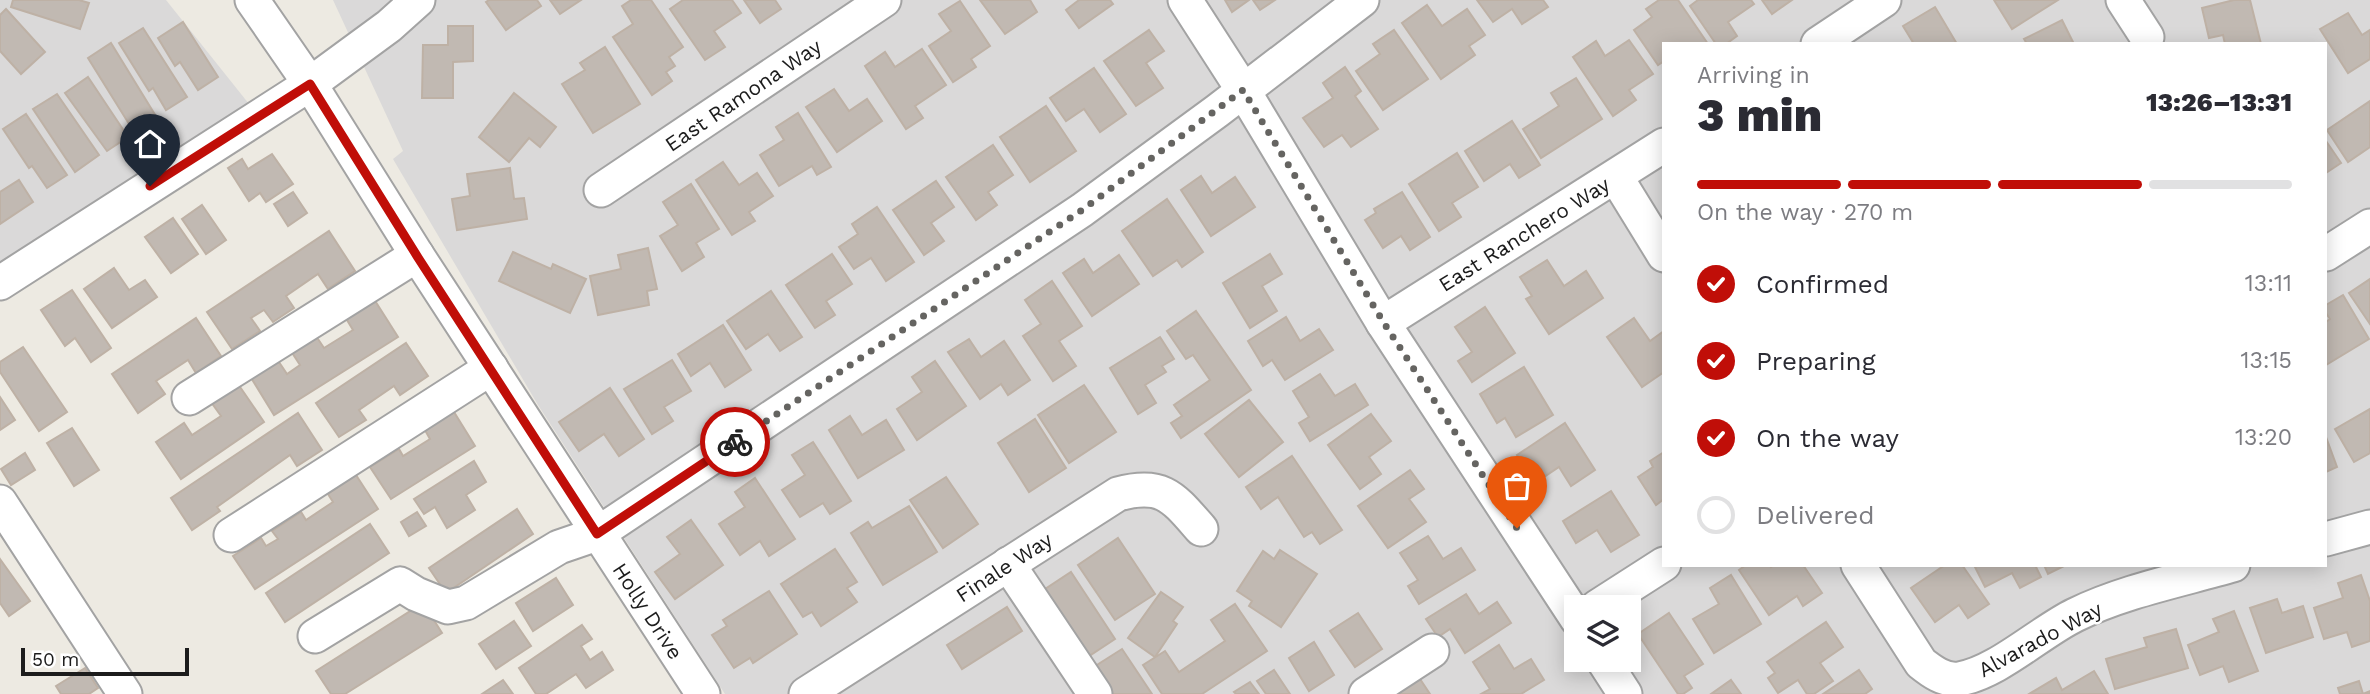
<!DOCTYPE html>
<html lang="en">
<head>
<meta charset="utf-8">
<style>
	:root { --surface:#fff; --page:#f2f2f3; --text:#2b2b33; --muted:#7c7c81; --line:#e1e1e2; --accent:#c00e08 }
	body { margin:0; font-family:"Work Sans",sans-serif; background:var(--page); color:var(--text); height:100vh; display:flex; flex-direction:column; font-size:26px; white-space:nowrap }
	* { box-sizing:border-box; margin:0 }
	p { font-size:23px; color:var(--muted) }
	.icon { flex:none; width:38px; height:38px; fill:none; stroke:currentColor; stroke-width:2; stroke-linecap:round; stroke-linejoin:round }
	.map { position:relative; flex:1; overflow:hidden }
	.side { position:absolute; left:1662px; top:42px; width:665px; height:525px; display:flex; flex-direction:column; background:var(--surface); border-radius:0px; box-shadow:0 4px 18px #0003 }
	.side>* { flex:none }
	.fabs { position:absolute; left:1564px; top:595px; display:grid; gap:14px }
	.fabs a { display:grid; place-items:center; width:77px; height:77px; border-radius:0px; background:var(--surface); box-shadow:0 4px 18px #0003; font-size:35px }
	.scale { position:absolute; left:21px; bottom:18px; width:168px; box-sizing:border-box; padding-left:7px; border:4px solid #1c1c1c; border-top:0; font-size:19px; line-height:24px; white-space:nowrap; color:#1c1c1c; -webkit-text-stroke:5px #fff; paint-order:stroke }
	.pin { position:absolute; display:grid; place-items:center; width:60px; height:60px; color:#fff; margin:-72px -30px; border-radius:50% 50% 50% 0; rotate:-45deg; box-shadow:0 0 7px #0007 }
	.pin .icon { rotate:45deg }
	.courier { position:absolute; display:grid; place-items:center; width:70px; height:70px; margin:-35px; border:5px solid #c00e08; border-radius:50%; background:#fff; color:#222; box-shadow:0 2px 9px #0007 }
	.head em { font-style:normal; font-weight:800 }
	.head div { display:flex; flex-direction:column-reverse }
	.head { display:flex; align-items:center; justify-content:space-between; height:119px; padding:0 35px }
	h1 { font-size:46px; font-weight:800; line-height:52px }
	.bar { display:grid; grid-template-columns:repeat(4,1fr); gap:10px 7px; align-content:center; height:84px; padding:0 35px }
	.bar i { height:9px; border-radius:5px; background:var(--line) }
	.bar .active { background:var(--accent) }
	.bar p { grid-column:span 4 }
	ol { padding:0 35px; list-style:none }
	li { display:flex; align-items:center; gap:21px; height:77px }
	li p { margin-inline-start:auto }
	li .icon { padding:7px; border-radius:50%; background:var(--accent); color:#fff; stroke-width:4 }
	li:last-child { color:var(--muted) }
	li i { width:38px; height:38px; border:4px solid var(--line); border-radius:50% }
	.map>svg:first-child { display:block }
</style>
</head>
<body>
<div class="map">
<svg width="2370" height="694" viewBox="0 0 2370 694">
	<rect width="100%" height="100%" fill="#edeae2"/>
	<g fill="#dad9d9" fill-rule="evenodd">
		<polygon points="0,0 166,0 249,104 0,265"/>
		<path d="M 333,0 L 2370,0 L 2370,694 L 725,694 L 538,405 L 393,159 L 403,151 ZM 1664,44 L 2326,44 L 2326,565 L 1664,565 ZM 1577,607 L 1629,607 L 1629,660 L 1577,660 Z"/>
	</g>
	<g fill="#c1b9b2" stroke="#beb1a5" stroke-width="2">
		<polygon points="13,0 79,0 89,3 80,29 11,7"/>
		<polygon points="489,0 537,0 541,6 506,30 486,2"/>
		<polygon points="550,0 581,0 560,14"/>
		<polygon points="631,0 651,0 683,47 669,57 675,66 666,72 672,81 652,95 613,37 633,24 622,6"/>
		<polygon points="683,0 732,0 741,13 714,31 725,47 705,60 670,9"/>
		<polygon points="744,0 775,0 781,9 760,23"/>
		<polygon points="980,0 1030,0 1037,12 1005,34"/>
		<polygon points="1079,0 1110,0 1113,4 1079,28 1066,10"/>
		<polygon points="1225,0 1249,0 1232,12"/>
		<polygon points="1253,0 1275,0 1260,10"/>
		<polygon points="1477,0 1543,0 1548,7 1522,24 1512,9 1493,22"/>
		<polygon points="1659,0 1678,0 1708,44 1664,44 1664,61 1658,65 1634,30 1652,17 1646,9"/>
		<polygon points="1698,0 1751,0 1754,4 1728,22 1737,36 1726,44 1716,44 1690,6"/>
		<polygon points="1762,0 1792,0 1772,14"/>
		<polygon points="1994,0 2058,0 2012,29"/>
		<polygon points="2234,0 2250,0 2261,44 2225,44 2223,35 2209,38 2202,8"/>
		<polygon points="960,1 990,46 971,59 976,67 953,82 929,46 951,31 939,14"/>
		<polygon points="1427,5 1442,26 1467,9 1485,35 1469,46 1475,55 1441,79 1402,23"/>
		<polygon points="1935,7 1957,44 1914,44 1903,26"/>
		<polygon points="6,9 45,52 21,74 0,51 0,15"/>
		<polygon points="2348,13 2362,35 2370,30 2370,59 2348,73 2320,29"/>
		<polygon points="2062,20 2074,44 2027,44 2024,39"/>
		<polygon points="183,22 218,77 198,90 180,62 175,66 158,38"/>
		<polygon points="448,26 473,26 473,61 453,62 453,98 422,98 423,45 448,45"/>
		<polygon points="143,28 187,97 166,110 153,88 149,91 119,43"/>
		<polygon points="1149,30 1164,51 1146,63 1163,88 1136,106 1104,61"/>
		<polygon points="1394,30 1428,79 1383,110 1356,71 1380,54 1373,44"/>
		<polygon points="1629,40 1653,74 1629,90 1636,100 1613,116 1573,57 1596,41 1605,56"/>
		<polygon points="111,43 157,118 134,132 88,58"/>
		<polygon points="605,47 640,104 593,133 562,84 585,70 580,63"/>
		<polygon points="922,49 946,85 915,106 923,118 906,129 865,66 885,52 895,67"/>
		<polygon points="1345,67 1361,91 1355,96 1378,129 1351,147 1342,135 1324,147 1303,118 1333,98 1323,83"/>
		<polygon points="1094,68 1126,114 1100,132 1084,109 1066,121 1050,98"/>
		<polygon points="88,77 128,137 107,151 65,93"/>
		<polygon points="1576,78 1602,119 1541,158 1523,129 1559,106 1551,93"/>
		<polygon points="834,89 849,111 867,99 882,121 837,152 806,107"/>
		<polygon points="514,93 556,127 540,147 529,138 509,162 479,137"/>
		<polygon points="57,94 99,155 75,172 33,109"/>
		<polygon points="2370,101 2370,147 2348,162 2327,130"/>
		<polygon points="1046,106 1076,151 1030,182 1000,137"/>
		<polygon points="798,113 831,167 817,175 812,166 779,186 760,155 784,140 776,127"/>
		<polygon points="26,114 67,175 47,188 32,166 29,168 3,129"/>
		<polygon points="1512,121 1540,165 1519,178 1510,164 1484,181 1465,151"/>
		<polygon points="2326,141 2341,163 2326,173"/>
		<polygon points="993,145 1013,175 988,192 997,205 976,220 946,177"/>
		<polygon points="1457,153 1478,187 1452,203 1461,217 1439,231 1409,184"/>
		<polygon points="272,154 293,184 266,202 260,193 249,201 228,168 242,159 248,169"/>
		<polygon points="723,162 739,185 757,173 773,196 749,212 755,221 732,235 696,180"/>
		<polygon points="510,168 514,199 524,198 527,219 457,230 452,199 470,196 467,174"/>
		<polygon points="1201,176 1212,193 1235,177 1255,207 1211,236 1181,190"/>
		<polygon points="19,180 33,202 0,224 0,192"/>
		<polygon points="936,181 954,207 931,223 944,241 924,255 893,210"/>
		<polygon points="691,184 719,229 696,243 704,257 682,271 660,236 678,225 663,202"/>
		<polygon points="293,192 307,213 288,226 274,204"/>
		<polygon points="1402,192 1430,237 1410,250 1401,236 1383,248 1365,220 1376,213 1374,209"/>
		<polygon points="1167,199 1203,252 1182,267 1177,260 1153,276 1122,231"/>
		<polygon points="202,205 226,240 206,254 182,219"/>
		<polygon points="877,207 914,262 886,281 871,258 854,269 839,247 858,234 852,224"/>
		<polygon points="173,218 198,254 171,273 145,237"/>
		<polygon points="329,231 355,271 328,289 318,274 286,296 294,308 273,322 264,310 251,318 260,331 232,349 207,312"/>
		<polygon points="648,248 657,289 647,291 649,305 598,315 590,276 621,269 618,255"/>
		<polygon points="513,252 551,269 553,264 586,279 570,313 499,281"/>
		<polygon points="832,254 852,284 826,301 835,315 815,328 786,285"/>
		<polygon points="1270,254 1282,274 1262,286 1277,311 1250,328 1223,283"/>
		<polygon points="1119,255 1139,284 1092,316 1063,273 1084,259 1093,273"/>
		<polygon points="1547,260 1564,286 1586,271 1603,298 1549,334 1526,299 1532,296 1520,277"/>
		<polygon points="114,268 129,290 145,280 157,297 112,328 84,289"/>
		<polygon points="2370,279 2370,324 2349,293"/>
		<polygon points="1052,281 1082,326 1059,341 1076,366 1053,381 1023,336 1041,324 1025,300"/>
		<polygon points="72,290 111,348 91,362 75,338 65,346 41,310"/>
		<polygon points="771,291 802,337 780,351 768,334 746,349 727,321"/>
		<polygon points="2343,295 2369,339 2326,365 2326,322 2330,319 2326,313 2326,305"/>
		<polygon points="372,296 398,337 274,415 250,376 277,359 287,374 300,365 291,351 316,336 324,348 353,330 344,315"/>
		<polygon points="1485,307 1515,353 1472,382 1458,361 1472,352 1455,327"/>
		<polygon points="1196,311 1251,390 1181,438 1171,423 1182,416 1174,405 1210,380 1193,355 1186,359 1167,331"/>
		<polygon points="1286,317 1300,341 1319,329 1333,350 1285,380 1272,360 1263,366 1248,341"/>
		<polygon points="196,318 221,356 196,373 188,360 156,381 165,394 138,413 112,374"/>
		<polygon points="1634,318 1650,341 1664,331 1664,372 1642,387 1607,337"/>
		<polygon points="723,325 751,370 725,387 710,363 691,376 678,354"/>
		<polygon points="1160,337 1174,359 1162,366 1166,372 1145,385 1156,403 1138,414 1110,368"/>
		<polygon points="969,339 981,357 1004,341 1030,380 1008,395 1001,384 980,399 948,352"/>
		<polygon points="406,343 428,376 400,395 394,386 359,410 366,420 339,437 316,403"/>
		<polygon points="23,347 67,412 39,431 0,372 0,362"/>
		<polygon points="672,360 691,391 664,407 673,421 652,434 624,389"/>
		<polygon points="935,361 966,406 917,440 897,409 922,392 912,377"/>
		<polygon points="1524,367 1553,415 1516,437 1505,418 1497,423 1480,394"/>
		<polygon points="1320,374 1335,396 1355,384 1368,405 1310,441 1299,423 1309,417 1293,391"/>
		<polygon points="238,384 264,422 181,479 156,442 184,423 192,435 221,416 211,402"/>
		<polygon points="1084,385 1116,432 1069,463 1038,415"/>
		<polygon points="610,388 644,439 619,456 604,434 579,451 559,422"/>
		<polygon points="0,397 15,420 0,430"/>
		<polygon points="1249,400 1283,442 1239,477 1205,434"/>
		<polygon points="2370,409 2370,453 2354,462 2335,429"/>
		<polygon points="454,412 475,446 391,499 370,467 399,449 403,456 430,439 425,430"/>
		<polygon points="298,413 322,450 297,466 290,455 217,507 220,511 192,530 171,498"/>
		<polygon points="1371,414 1391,441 1369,457 1381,474 1360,489 1328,445"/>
		<polygon points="850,416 862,435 886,420 904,450 858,478 829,430"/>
		<polygon points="1035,419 1066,468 1029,492 998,443"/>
		<polygon points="1565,423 1595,470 1571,486 1559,467 1535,483 1517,455"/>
		<polygon points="72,428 99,470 74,486 47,443"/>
		<polygon points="2326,437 2337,467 2326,472"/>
		<polygon points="813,442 851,501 830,514 823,503 800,517 782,490 805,475 792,455"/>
		<polygon points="1664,452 1664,499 1656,505 1638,477 1653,467 1650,461"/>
		<polygon points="25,453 35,470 11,485 1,469"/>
		<polygon points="1292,456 1342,530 1320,544 1312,532 1304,537 1278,497 1261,509 1246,487"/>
		<polygon points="474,461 486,482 466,495 475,510 447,528 435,507 424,514 414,499"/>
		<polygon points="1410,470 1424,489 1409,499 1426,522 1388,548 1358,506"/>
		<polygon points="356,475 378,509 255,589 233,556 261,538 266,546 278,539 272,531 301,512 306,520 333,502 328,494"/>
		<polygon points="946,477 978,524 943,548 910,500"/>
		<polygon points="755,478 795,539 769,556 760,541 740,555 719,524 745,507 735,492"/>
		<polygon points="1611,491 1639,535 1611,552 1597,530 1576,543 1563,521"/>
		<polygon points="909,506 937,552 883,585 851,533 868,522 872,528"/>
		<polygon points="517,509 533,534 446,593 429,568"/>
		<polygon points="417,512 426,526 409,536 401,522"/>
		<polygon points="691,520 723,565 675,599 655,572 680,554 667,537"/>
		<polygon points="370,524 389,553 285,622 266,593"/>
		<polygon points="1428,536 1443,559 1461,548 1475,570 1419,604 1408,586 1418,580 1400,553"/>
		<polygon points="1118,538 1155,594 1115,620 1078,565"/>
		<polygon points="835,549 857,582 847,588 857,602 821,626 812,612 803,617 781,584"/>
		<polygon points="1280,550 1317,574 1281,627 1249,606 1252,601 1237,591 1263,551 1274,559"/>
		<polygon points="0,559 30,601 9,616 0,603"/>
		<polygon points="1746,565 1770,565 1771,567 1774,565 1803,565 1822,593 1803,606 1797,596 1769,615 1739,570"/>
		<polygon points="1945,565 1962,565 1989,604 1968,618 1959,605 1935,622 1911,588"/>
		<polygon points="1974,565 2035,565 2041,577 2020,588 2012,573 1985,587"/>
		<polygon points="2044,565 2066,565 2048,574"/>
		<polygon points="1071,572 1115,639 1083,660 1039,593"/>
		<polygon points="1731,575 1761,624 1714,653 1693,619 1719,604 1710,588"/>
		<polygon points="2361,575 2370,601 2370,641 2352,647 2347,632 2324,639 2314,608 2343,598 2338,583"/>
		<polygon points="556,578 573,605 533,631 516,603"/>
		<polygon points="769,591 797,634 753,663 750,658 734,668 712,635 727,626 723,620"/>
		<polygon points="1161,592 1183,607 1173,621 1177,624 1155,657 1128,638"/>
		<polygon points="1466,594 1479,614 1497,602 1511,623 1465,653 1450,629 1438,637 1426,619"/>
		<polygon points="2277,599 2282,613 2303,606 2313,637 2266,653 2250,608"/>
		<polygon points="423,603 442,633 345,694 331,694 316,671"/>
		<polygon points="1235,604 1267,651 1202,694 1162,694 1143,665 1165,651 1179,672 1225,641 1211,620"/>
		<polygon points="1007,607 1022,631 962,669 947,645"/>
		<polygon points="2234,611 2258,671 2229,682 2223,666 2200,675 2188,645 2219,632 2213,619"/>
		<polygon points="1358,613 1382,649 1355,667 1330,631"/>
		<polygon points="1669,613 1703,664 1684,676 1692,688 1683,694 1678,694 1638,634"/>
		<polygon points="514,621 531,646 496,669 479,644"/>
		<polygon points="1826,622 1843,647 1820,663 1833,681 1814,694 1807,694 1798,680 1778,693 1768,678 1775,673 1767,662"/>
		<polygon points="582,625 592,639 581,646 590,660 602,652 613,670 586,688 576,674 546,694 536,694 519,668"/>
		<polygon points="2176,629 2188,668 2115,689 2106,659 2147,647 2144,638"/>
		<polygon points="1314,642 1334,675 1309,691 1289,658"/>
		<polygon points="1499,645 1514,669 1531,659 1544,680 1521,694 1481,694 1490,689 1473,662"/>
		<polygon points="1122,649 1152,694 1105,694 1089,670"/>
		<polygon points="85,668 98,688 89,694 61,694 56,686"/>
		<polygon points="1274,670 1290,694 1266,694 1257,681"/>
		<polygon points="1859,670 1872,689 1865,694 1823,694"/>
		<polygon points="2094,671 2108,694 2029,694 2056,678 2062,690"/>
		<polygon points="1418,676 1430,694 1396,694"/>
		<polygon points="503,680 513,694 482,694"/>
		<polygon points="1731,680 1741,694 1711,694"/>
		<polygon points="2359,681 2363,694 2370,691 2370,694 2340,694 2338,688"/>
		<polygon points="1250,682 1259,694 1236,694 1234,692"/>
	</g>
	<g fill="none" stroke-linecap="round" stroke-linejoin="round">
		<defs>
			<g id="minor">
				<polyline points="252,0 310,84 417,255 703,694"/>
				<polyline points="1185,0 1243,90 1383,323 1577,619"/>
				<polyline points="2123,0 2147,37"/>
				<polyline points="1818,44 1884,0"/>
				<polyline points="1616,177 1664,255"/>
				<polyline points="601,190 884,0"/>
				<polyline points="2326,254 2370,226"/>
				<polyline points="0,283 310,84 389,26 418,0"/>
				<polyline points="1383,323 1664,145"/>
				<polyline points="189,398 417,255"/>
				<polyline points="0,502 125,694"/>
				<polyline points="231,535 491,368"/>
				<polyline points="2326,539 2370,527"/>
				<polyline points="1008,564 1095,694"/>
				<path d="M 1858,565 L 1921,663 C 1931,671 1944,681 1959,679 C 1997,673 2040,632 2075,615 C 2124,591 2181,580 2233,565"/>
				<polyline points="1597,607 1664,564"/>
				<polyline points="315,636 400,584 416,594 448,607 466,603 559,547 597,534 1082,210 1217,111 1362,0"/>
				<polyline points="1603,660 1625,694"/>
				<path d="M 806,694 L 1118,494 C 1163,482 1173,497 1201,529"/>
				<polyline points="1366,694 1432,651"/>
			</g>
		</defs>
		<use href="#minor" stroke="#a3a3a3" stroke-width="37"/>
		<use href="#minor" stroke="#fff" stroke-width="33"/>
	</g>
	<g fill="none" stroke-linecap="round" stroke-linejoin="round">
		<polyline stroke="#656461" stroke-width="7" stroke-dasharray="0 12.6" points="735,442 1082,210 1243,90 1384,323 1517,528"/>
		<polyline stroke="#c00e08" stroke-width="9" points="150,186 310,84 417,256 597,534 735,442"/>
	</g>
	<g text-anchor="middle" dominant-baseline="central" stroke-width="5" stroke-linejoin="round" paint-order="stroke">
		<g font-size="21" fill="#1c1c1c" stroke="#fff">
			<text transform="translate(743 95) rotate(-34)">East Ramona Way</text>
			<text transform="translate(1524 234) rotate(-32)">East Ranchero Way</text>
			<text transform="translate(1004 567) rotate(-33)">Finale Way</text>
			<text transform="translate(648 611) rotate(57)">Holly Drive</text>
			<text transform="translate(2040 639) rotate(-28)">Alvarado Way</text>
		</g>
	</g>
</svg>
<div class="fabs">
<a><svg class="icon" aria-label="layers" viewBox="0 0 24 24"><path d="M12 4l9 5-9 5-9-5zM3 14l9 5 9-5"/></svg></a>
</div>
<div class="scale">50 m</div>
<div class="pin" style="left:1517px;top:528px;background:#ea580c"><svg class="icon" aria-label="bag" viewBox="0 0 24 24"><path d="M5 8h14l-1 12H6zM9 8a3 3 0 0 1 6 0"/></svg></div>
<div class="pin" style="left:150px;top:186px;background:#1f2937"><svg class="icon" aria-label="home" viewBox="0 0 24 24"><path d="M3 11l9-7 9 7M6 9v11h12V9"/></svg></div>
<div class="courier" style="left:735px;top:442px"><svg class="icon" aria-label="bike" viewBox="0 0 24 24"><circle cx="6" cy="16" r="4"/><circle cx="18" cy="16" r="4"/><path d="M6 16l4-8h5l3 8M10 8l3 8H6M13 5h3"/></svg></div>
<section class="side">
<div class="head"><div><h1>3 min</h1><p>Arriving in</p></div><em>13:26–13:31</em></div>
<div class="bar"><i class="active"></i><i class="active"></i><i class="active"></i><i></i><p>On the way · 270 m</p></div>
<ol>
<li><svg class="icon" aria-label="check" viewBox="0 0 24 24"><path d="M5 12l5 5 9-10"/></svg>Confirmed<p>13:11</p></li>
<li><svg class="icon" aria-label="check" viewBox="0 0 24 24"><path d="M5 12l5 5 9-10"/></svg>Preparing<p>13:15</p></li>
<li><svg class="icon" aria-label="check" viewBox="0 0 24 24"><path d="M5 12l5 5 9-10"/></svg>On the way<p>13:20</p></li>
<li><i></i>Delivered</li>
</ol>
</section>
</div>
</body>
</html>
